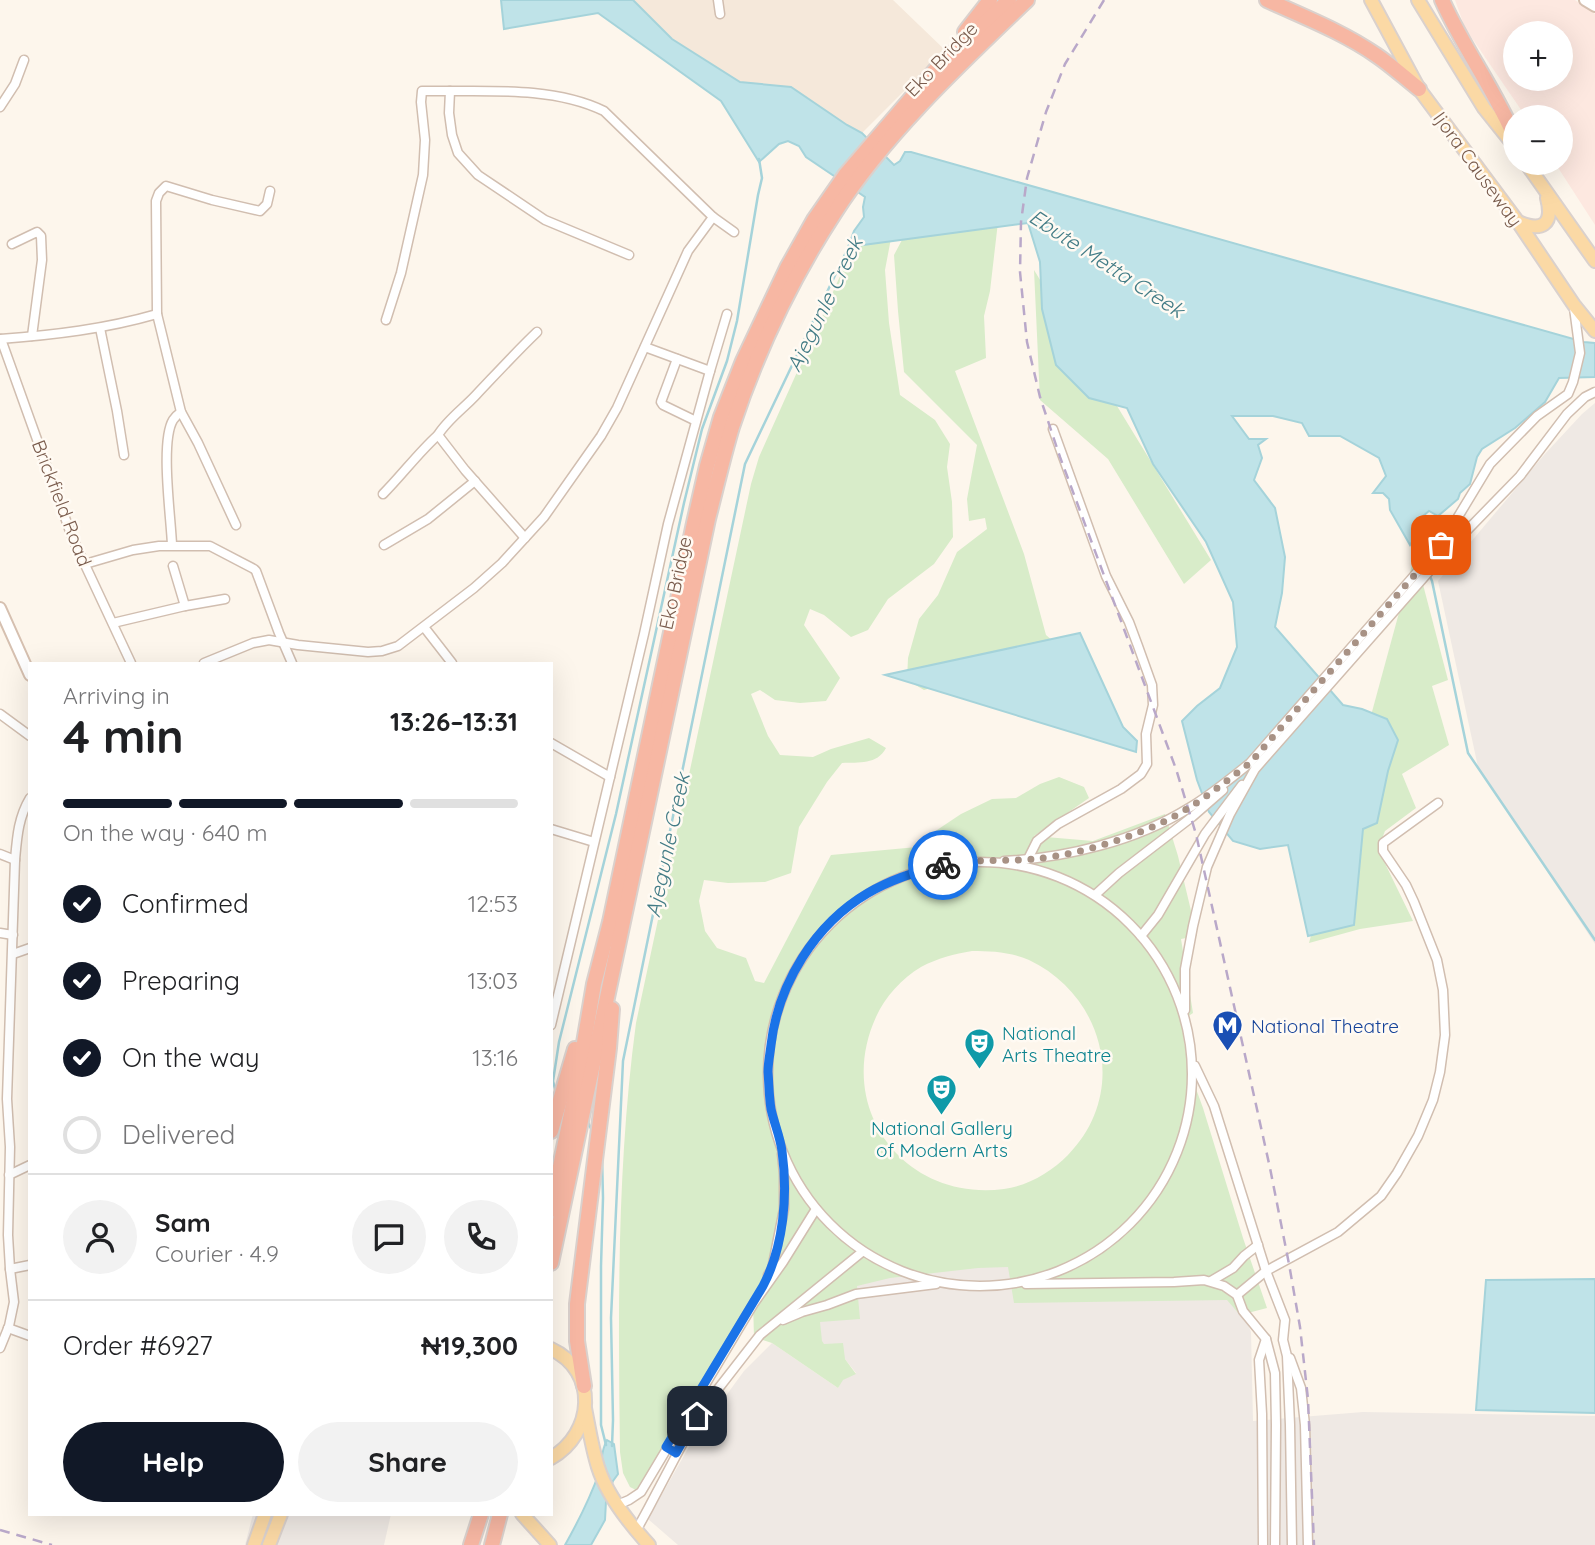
<!DOCTYPE html>
<html lang="en">
<head>
<meta charset="utf-8">
<style>
	:root { --surface:#fff; --page:#f2f2f2; --text:#202124; --muted:#757577; --line:#e0e0e0; --accent:#111827 }
	body { margin:0; font-family:Quicksand,sans-serif; background:var(--page); color:var(--text); height:100vh; display:flex; flex-direction:column; font-size:26px; white-space:nowrap }
	* { box-sizing:border-box; margin:0 }
	p { font-size:23px; color:var(--muted) }
	.icon { flex:none; width:38px; height:38px; fill:none; stroke:currentColor; stroke-width:2; stroke-linecap:round; stroke-linejoin:round }
	.map { position:relative; flex:1; overflow:hidden }
	.sheet { position:absolute; left:28px; top:662px; width:525px; height:854px; display:flex; flex-direction:column; background:var(--surface); border-radius:0px; box-shadow:0 7px 28px #0002 }
	.sheet>* { flex:none }
	.buttons { position:absolute; left:1503px; top:21px; display:grid; gap:14px }
	.buttons a { display:grid; place-items:center; width:70px; height:70px; border-radius:50%; background:var(--surface); box-shadow:0 7px 28px #0002; font-size:35px }
	.pin { position:absolute; display:grid; place-items:center; width:60px; height:60px; color:#fff; margin:-30px; border-radius:14px; box-shadow:0 4px 10px #0006 }
	.courier { position:absolute; display:grid; place-items:center; width:70px; height:70px; margin:-35px; border:5px solid #1a73e8; border-radius:50%; background:#fff; color:#222; box-shadow:0 2px 9px #0007 }
	.headline em { font-style:normal; font-weight:800 }
	.headline div { display:flex; flex-direction:column-reverse }
	.headline { display:flex; align-items:center; justify-content:space-between; height:119px; padding:0 35px }
	h1 { font-size:46px; font-weight:800; line-height:52px }
	.bar { display:grid; grid-template-columns:repeat(4,1fr); gap:10px 7px; align-content:center; height:84px; padding:0 35px }
	.bar i { height:9px; border-radius:5px; background:var(--line) }
	.bar .current { background:var(--accent) }
	.bar p { grid-column:span 4 }
	.line { display:flex; align-items:center; gap:18px; padding:0 35px; border-top:2px solid var(--line) }
	.line div { flex:1 }
	.round { display:grid; place-items:center; flex:none; width:74px; height:74px; border-radius:37px; background:var(--page) }
	ol { padding:0 35px; list-style:none }
	li { display:flex; align-items:center; gap:21px; height:77px }
	li p { margin-inline-start:auto }
	li .icon { padding:7px; border-radius:50%; background:var(--accent); color:#fff; stroke-width:4 }
	li:last-child { color:var(--muted) }
	li i { width:38px; height:38px; border:4px solid var(--line); border-radius:50% }
	.action { display:flex; gap:14px; margin-top:auto; padding:14px 35px }
	.action a { flex:1; height:80px; border-radius:42px; background:var(--accent); color:#fff; font-size:28px; font-weight:800; line-height:80px; text-align:center }
	.action a+a { background:var(--page); color:var(--text) }
	.map>svg:first-child { display:block }
</style>
</head>
<body>
<div class="map">
<svg width="1595" height="1545" viewBox="0 0 1595 1545">
	<rect width="100%" height="100%" fill="#fdf6ec"/>
	<polygon fill="#f5e8da" points="633,0 893,0 945,50 862,133 847,125 791,87 740,82 672,39"/>
	<path fill="#fde8e0" fill-rule="evenodd" d="M 1455,0 L 1575,0 L 1595,14 L 1595,225 L 1555,163 L 1561,163 L 1561,117 L 1526,117 L 1465,28 ZM 1516,33 L 1561,33 L 1561,79 L 1516,79 Z"/>
	<g fill="#efe9e4">
		<polygon points="1595,403 1595,944 1478,767 1438,581 1544,455 1582,414"/>
		<polygon points="975,1261 1227,1295 1243,1310 1251,1332 1253,1421 1363,1412 1595,1416 1595,1545 678,1545 648,1519 690,1445 744,1371 772,1343 838,1388 842,1380 856,1373 845,1359 819,1345 818,1320 853,1280"/>
		<polygon points="253,1514 391,1514 384,1545 245,1545"/>
	</g>
	<g fill="#d8ecc9" fill-rule="evenodd">
		<polygon points="998,222 990,291 984,316 986,358 955,371 1024,554 1046,635 1061,648 924,690 907,680 908,658 919,619 938,595 957,552 987,529 985,518 969,521 967,499 977,445 904,372 898,311 894,255 903,238"/>
		<path d="M 892,233 L 885,270 L 889,323 L 900,395 L 935,420 L 950,444 L 947,467 L 952,502 L 953,537 L 934,564 L 888,599 L 868,630 L 851,637 L 824,615 L 810,609 L 804,625 L 840,678 L 826,701 L 800,703 L 775,700 L 760,690 L 751,694 L 768,736 L 780,755 L 813,757 L 831,749 L 869,738 L 886,748 C 877,765 859,762 842,763 L 827,782 L 799,827 L 791,873 L 765,882 L 728,883 L 704,880 L 699,901 L 705,931 L 717,948 L 746,958 L 755,981 L 764,983 L 831,855 L 917,847 L 937,830 L 961,814 L 992,799 L 1016,798 L 1040,784 L 1059,777 L 1084,787 L 1089,798 L 1034,836 L 1093,841 L 1165,814 L 1178,856 L 1197,936 L 1181,939 L 1193,1013 L 1181,1021 L 1188,1067 L 1203,1108 L 1243,1238 L 1267,1308 L 1240,1315 L 1227,1300 L 1014,1303 L 1008,1267 L 978,1268 L 890,1278 L 857,1286 L 860,1319 L 820,1322 L 822,1341 L 824,1344 L 843,1343 L 845,1359 L 856,1374 L 843,1380 L 838,1388 L 772,1343 L 754,1337 L 753,1302 L 658,1459 L 636,1490 L 630,1487 L 623,1473 L 620,1452 C 618,1309 617,1165 636,1023 L 751,484 L 759,457 L 854,245 ZM 972,951 C 991,951 1011,952 1029,960 C 1105,996 1129,1093 1068,1155 C 1051,1172 1028,1186 1004,1189 C 905,1202 834,1109 876,1017 C 885,997 902,978 921,967 C 938,958 954,954 972,951 Z"/>
		<polygon points="1034,270 1211,560 1184,584 1108,459 1040,400"/>
		<polygon points="1415,554 1448,680 1432,686 1449,745 1402,774 1416,808 1385,831 1378,849 1413,921 1360,929 1309,943"/>
	</g>
	<g fill="#bfe3e8" stroke="#a5d3da" stroke-width="2">
		<polygon points="501,0 633,0 672,39 740,82 791,87 847,125 862,133 894,165 900,161 905,152 911,152 1584,342 1595,343 1595,377 1559,378 1545,402 1515,428 1482,449 1477,457 1470,484 1460,493 1458,499 1438,516 1429,511 1423,516 1420,529 1410,545 1390,510 1389,499 1383,493 1373,493 1386,476 1379,458 1340,436 1309,436 1302,423 1273,416 1232,416 1249,439 1266,439 1258,445 1262,458 1254,480 1275,508 1285,557 1282,593 1275,627 1343,705 1362,709 1387,719 1398,740 1388,771 1377,823 1363,829 1354,925 1308,936 1288,845 1260,849 1233,841 1209,812 1197,780 1182,721 1197,706 1220,688 1237,647 1233,602 1206,542 1153,464 1127,408 1089,398 1056,365 1042,309 1040,262 1028,223 848,247 854,231 864,217 863,207 865,197 806,157 799,146 788,141 779,144 759,162 721,101 598,13 504,29"/>
		<polygon points="1080,633 1123,727 1137,741 1136,752 885,675"/>
		<polygon points="1595,1279 1595,1413 1476,1410 1486,1280"/>
		<path d="M 607,1440 L 614,1444 L 618,1474 L 613,1481 L 606,1501 L 605,1520 L 591,1545 L 565,1545 C 578,1522 590,1498 599,1473 C 602,1462 601,1450 607,1440 Z"/>
	</g>
	<g fill="none" stroke-linecap="round" stroke-linejoin="round">
		<g stroke="#a5d3da" stroke-width="2.5">
			<polyline points="1416,534 1418,546 1424,561"/>
			<polyline points="1429,574 1432,581 1468,753 1595,940"/>
			<polyline points="556,1093 553,1081 559,1042 616,814 684,503 702,429 727,361 737,321 758,195 762,178 759,159"/>
			<polyline points="587,1120 593,1133"/>
			<polyline points="602,1155 603,1198 601,1266 601,1425 606,1445"/>
			<polyline points="612,1446 613,1420 611,1318 623,1061 745,464 849,246"/>
		</g>
		<defs>
			<g id="street">
				<polyline points="718,0 720,14"/>
				<polyline points="450,91 449,113 452,135 458,153 478,175 545,220 629,255"/>
				<polyline points="0,107 15,84 24,60"/>
				<polyline points="12,244 37,232 41,236 42,260 32,336"/>
				<path d="M 386,320 L 401,273 L 423,175 L 425,140 L 421,102 L 422,91 C 480,92 551,85 604,111 L 713,217 L 734,232"/>
				<polyline points="100,328 117,411 124,455"/>
				<path d="M 0,339 C 54,335 105,329 157,314"/>
				<polyline points="1,339 72,537 131,663"/>
				<polyline points="677,359 661,402 663,405 696,421"/>
				<polyline points="710,371 727,314"/>
				<path d="M 383,494 C 402,475 418,453 438,435"/>
				<polyline points="236,525 198,443 181,412 157,314 156,201 159,193 166,186 212,200 260,211 267,204 270,191"/>
				<path d="M 525,538 L 465,470 L 438,435 C 447,420 464,408 476,395 C 496,374 516,352 537,332"/>
				<path d="M 172,545 C 171,517 160,442 173,420 C 175,417 178,414 181,412"/>
				<polyline points="384,545 428,519 475,481"/>
				<polyline points="85,564 133,550 159,546 210,546 254,569 256,571 279,633 292,663"/>
				<polyline points="173,566 185,606"/>
				<polyline points="113,623 185,606 225,599"/>
				<polyline points="424,627 452,663"/>
				<polyline points="204,663 253,643 269,640 298,645 368,652 382,651 398,646 474,588 502,563 544,517 601,436 617,408 688,251 713,217"/>
				<polyline points="0,714 30,736"/>
				<polyline points="551,743 610,777"/>
				<polyline points="551,829 594,842"/>
				<polyline points="0,854 15,860"/>
				<polyline points="1028,859 1037,841 1058,824 1121,789 1141,774 1147,764 1146,734 1153,705 1152,685 1138,646 1129,622 1106,576 1053,429"/>
				<path d="M 1004,861 C 1065,858 1136,841 1189,808 C 1211,795 1230,779 1250,763 L 1441,545 L 1490,464 L 1537,416 L 1568,394 L 1573,382 L 1580,353 L 1574,308"/>
				<circle cx="980" cy="1074" r="212"/>
				<polyline points="1095,895 1119,873 1192,817 1223,790"/>
				<polyline points="0,933 13,935"/>
				<polyline points="1141,936 1158,915 1205,834 1242,785"/>
				<polyline points="13,954 30,948"/>
				<polyline points="1185,1010 1185,969 1193,926 1207,867 1230,814 1255,769 1447,551 1520,476 1567,414 1585,397 1595,392"/>
				<polyline points="551,1025 644,634 668,524 710,371 645,347"/>
				<polyline points="1195,1066 1214,1106 1266,1271 1285,1320 1283,1340 1287,1356 1290,1425 1292,1545"/>
				<polyline points="9,1175 30,1165"/>
				<polyline points="10,1269 30,1265"/>
				<polyline points="768,1275 772,1269 784,1209 784,1174 782,1154"/>
				<polyline points="1211,1281 1233,1268 1244,1256 1258,1245"/>
				<polyline points="1026,1284 1174,1282 1204,1280 1224,1286 1237,1295 1243,1311 1266,1339 1275,1373 1276,1425 1275,1545"/>
				<polyline points="1237,1295 1266,1271 1338,1232 1381,1196 1397,1173 1418,1136 1433,1100 1440,1072 1445,1035 1443,990 1437,960 1414,902 1406,885 1383,851 1383,843 1438,803"/>
				<polyline points="783,1320 802,1312 827,1305 856,1294 936,1284"/>
				<polyline points="8,1328 30,1336"/>
				<path d="M 0,1348 L 9,1326 L 14,1302 L 10,1269 L 8,1235 L 10,1147 L 7,1099 L 15,860 C 17,838 18,818 30,798"/>
				<polyline points="1290,1358 1301,1388 1305,1425 1308,1545"/>
				<polyline points="617,1505 629,1500 641,1492 754,1303 783,1262 816,1209"/>
				<polyline points="636,1531 648,1509 697,1416 760,1335 862,1252"/>
				<polyline points="1263,1545 1262,1414 1259,1360 1266,1339"/>
			</g>
			<g id="secondary">
				<polyline points="1585,0 1595,6"/>
				<polyline points="0,608 30,675"/>
			</g>
			<g id="primary">
				<polyline points="1371,0 1419,89 1518,222 1574,305 1595,331"/>
				<polyline points="1418,0 1484,108 1516,148"/>
				<polyline points="1526,163 1595,261"/>
				<path d="M 1518,222 C 1542,232 1554,225 1547,198"/>
				<path d="M 551,1349 C 599,1371 594,1434 551,1458"/>
				<path d="M 585,1408 C 589,1428 592,1448 598,1467 C 607,1496 629,1523 649,1545"/>
				<polyline points="522,1514 550,1545"/>
				<polyline points="254,1545 265,1514"/>
				<polyline points="269,1545 281,1514"/>
			</g>
			<g id="highway">
				<path d="M 1267,0 C 1304,17 1343,32 1376,55 C 1391,65 1405,78 1419,89"/>
				<path d="M 1442,0 C 1463,48 1496,91 1516,140"/>
				<polyline points="965,32 990,0"/>
				<polyline points="551,1131 575,1049"/>
				<polyline points="551,1210 576,1090 594,984 610,922 694,523 707,466 721,417 743,361 787,268 814,220 846,174 937,68 1009,0"/>
				<path d="M 551,1263 L 708,519 C 716,488 723,457 732,427 C 757,351 792,278 835,212 C 885,134 961,63 1027,0"/>
				<polyline points="584,1386 577,1341 577,1304 609,1048 612,1009"/>
				<polyline points="471,1545 481,1514"/>
				<polyline points="492,1545 500,1514"/>
			</g>
		</defs>
		<use href="#street" stroke="#d1beb0" stroke-width="11"/>
		<use href="#secondary" stroke="#d6c0b0" stroke-width="14"/>
		<use href="#primary" stroke="#dad1cd" stroke-width="16"/>
		<use href="#highway" stroke="#dad1cd" stroke-width="18"/>
		<use href="#street" stroke="#fff" stroke-width="8"/>
		<use href="#secondary" stroke="#fff" stroke-width="10"/>
		<use href="#primary" stroke="#fbd9a5" stroke-width="12"/>
		<use href="#highway" stroke="#f7b7a3" stroke-width="14"/>
		<g stroke="#b9a8c9" stroke-width="2.5" stroke-dasharray="10 7" stroke-linecap="butt">
			<polyline points="1104,0 1065,64 1046,112 1027,178 1021,222 1020,272 1027,342 1040,397 1060,457 1176,769 1196,834 1270,1168 1289,1264 1300,1327 1308,1399 1314,1545"/>
			<polyline points="0,1530 52,1545"/>
		</g>
	</g>
	<g fill="none" stroke-linecap="round" stroke-linejoin="round">
		<path stroke="#a89285" stroke-width="7" stroke-dasharray="0 12.6" d="M 943,865 C 972,858 1004,862 1034,859 C 1083,854 1148,834 1190,807 C 1211,794 1230,778 1250,763 L 1441,545"/>
		<path stroke="#1a73e8" stroke-width="9" d="M 697,1416 L 676,1453 L 666,1447 L 763,1286 C 784,1246 788,1195 782,1151 C 780,1136 774,1123 771,1109 C 769,1097 769,1084 768,1072 C 768,1063 770,1054 771,1045 C 778,984 815,924 868,893 C 892,879 917,871 943,865"/>
	</g>
	<defs>
		<symbol id="metro-pin" viewBox="-11 -11 22 30"><path d="M0 17L-7.5 6A9.5 9.5 0 1 1 7.5 6Z" fill="#1a4fb4" stroke="#fffaf3"/><path d="M-5.5 5V-5H-3L0 0L3-5H5.5V5H3V-.5L0 4L-3-.5V5Z" fill="#fff"/></symbol>
		<symbol id="theatre-pin" viewBox="-11 -11 22 30"><path d="M0 17L-7.5 6A9.5 9.5 0 1 1 7.5 6Z" fill="#0f9aa8" stroke="#fffaf3"/><path d="M-5-5.5Q0-4 5-5.5V0Q5 5 0 6Q-5 5-5 0ZM-3.3-2.5H-1v1.5H-3.3ZM1-2.5H3.3v1.5H1ZM-2.8 1Q0 5.5 2.8 1Z" fill="#fff"/></symbol>
	</defs>
	<g fill-rule="evenodd">
		<use href="#metro-pin" x="1210" y="1008" width="35" height="47"/>
		<use href="#theatre-pin" x="962" y="1026" width="35" height="47"/>
		<use href="#theatre-pin" x="924" y="1072" width="35" height="47"/>
	</g>
	<g text-anchor="middle" dominant-baseline="central" stroke-width="5" stroke-linejoin="round" paint-order="stroke">
		<g font-size="19" fill="#7a5c4d" stroke="#fffaf3">
			<text transform="translate(941 59) rotate(-46)">Eko Bridge</text>
			<text transform="translate(1478 169) rotate(54)">Ijora Causeway</text>
			<text transform="translate(62 503) rotate(69)">Brickfield Road</text>
			<text transform="translate(675 583) rotate(-78)">Eko Bridge</text>
		</g>
		<g font-size="19" fill="#164399" stroke="#fffaf3" text-anchor="start">
			<text x="1251" y="1026">National Theatre</text>
		</g>
		<g font-size="19" fill="#0d838f" stroke="#fffaf3" text-anchor="start">
			<text x="1002" y="1033">National<tspan x="1002" dy="22">Arts Theatre</tspan></text>
			<text x="942" y="1128" text-anchor="middle">National Gallery<tspan x="942" dy="22">of Modern Arts</tspan></text>
		</g>
		<g font-size="21" font-style="italic" fill="#437c86" stroke="#fffaf3">
			<text transform="translate(1107 263) rotate(33)">Ebute Metta Creek</text>
			<text transform="translate(824 304) rotate(-64)">Ajegunle Creek</text>
			<text transform="translate(667 845) rotate(-78)">Ajegunle Creek</text>
		</g>
	</g>
</svg>
<div class="buttons">
<a>+</a>
<a>−</a>
</div>
<div class="pin" style="left:1441px;top:545px;background:#ea580c"><svg class="icon" aria-label="bag" viewBox="0 0 24 24"><path d="M5 8h14l-1 12H6zM9 8a3 3 0 0 1 6 0"/></svg></div>
<div class="pin" style="left:697px;top:1416px;background:#1f2937"><svg class="icon" aria-label="home" viewBox="0 0 24 24"><path d="M3 11l9-7 9 7M6 9v11h12V9"/></svg></div>
<div class="courier" style="left:943px;top:865px"><svg class="icon" aria-label="bike" viewBox="0 0 24 24"><circle cx="6" cy="16" r="4"/><circle cx="18" cy="16" r="4"/><path d="M6 16l4-8h5l3 8M10 8l3 8H6M13 5h3"/></svg></div>
<section class="sheet">
<div class="headline"><div><h1>4 min</h1><p>Arriving in</p></div><em>13:26–13:31</em></div>
<div class="bar"><i class="current"></i><i class="current"></i><i class="current"></i><i></i><p>On the way · 640 m</p></div>
<ol>
<li><svg class="icon" aria-label="check" viewBox="0 0 24 24"><path d="M5 12l5 5 9-10"/></svg>Confirmed<p>12:53</p></li>
<li><svg class="icon" aria-label="check" viewBox="0 0 24 24"><path d="M5 12l5 5 9-10"/></svg>Preparing<p>13:03</p></li>
<li><svg class="icon" aria-label="check" viewBox="0 0 24 24"><path d="M5 12l5 5 9-10"/></svg>On the way<p>13:16</p></li>
<li><i></i>Delivered</li>
</ol>
<div class="line" style="height:126px"><a class="round"><svg class="icon" aria-label="person" viewBox="0 0 24 24"><circle cx="12" cy="8" r="4"/><path d="M4 21q1-7 8-7t8 7"/></svg></a><div><b>Sam</b><p>Courier · 4.9</p></div><a class="round"><svg class="icon" aria-label="chat" viewBox="0 0 24 24"><path d="M4 5h16v11H9l-5 4z"/></svg></a><a class="round"><svg class="icon" aria-label="phone" viewBox="0 0 24 24"><path d="M5 4h4l2 5-3 2q2 4 5 5l2-3 5 2v4C11 20 4 13 5 4z"/></svg></a></div>
<div class="line" style="height:91px"><div>Order #6927</div><b>₦19,300</b></div>
<div class="action"><a>Help</a><a>Share</a></div>
</section>
</div>
</body>
</html>
